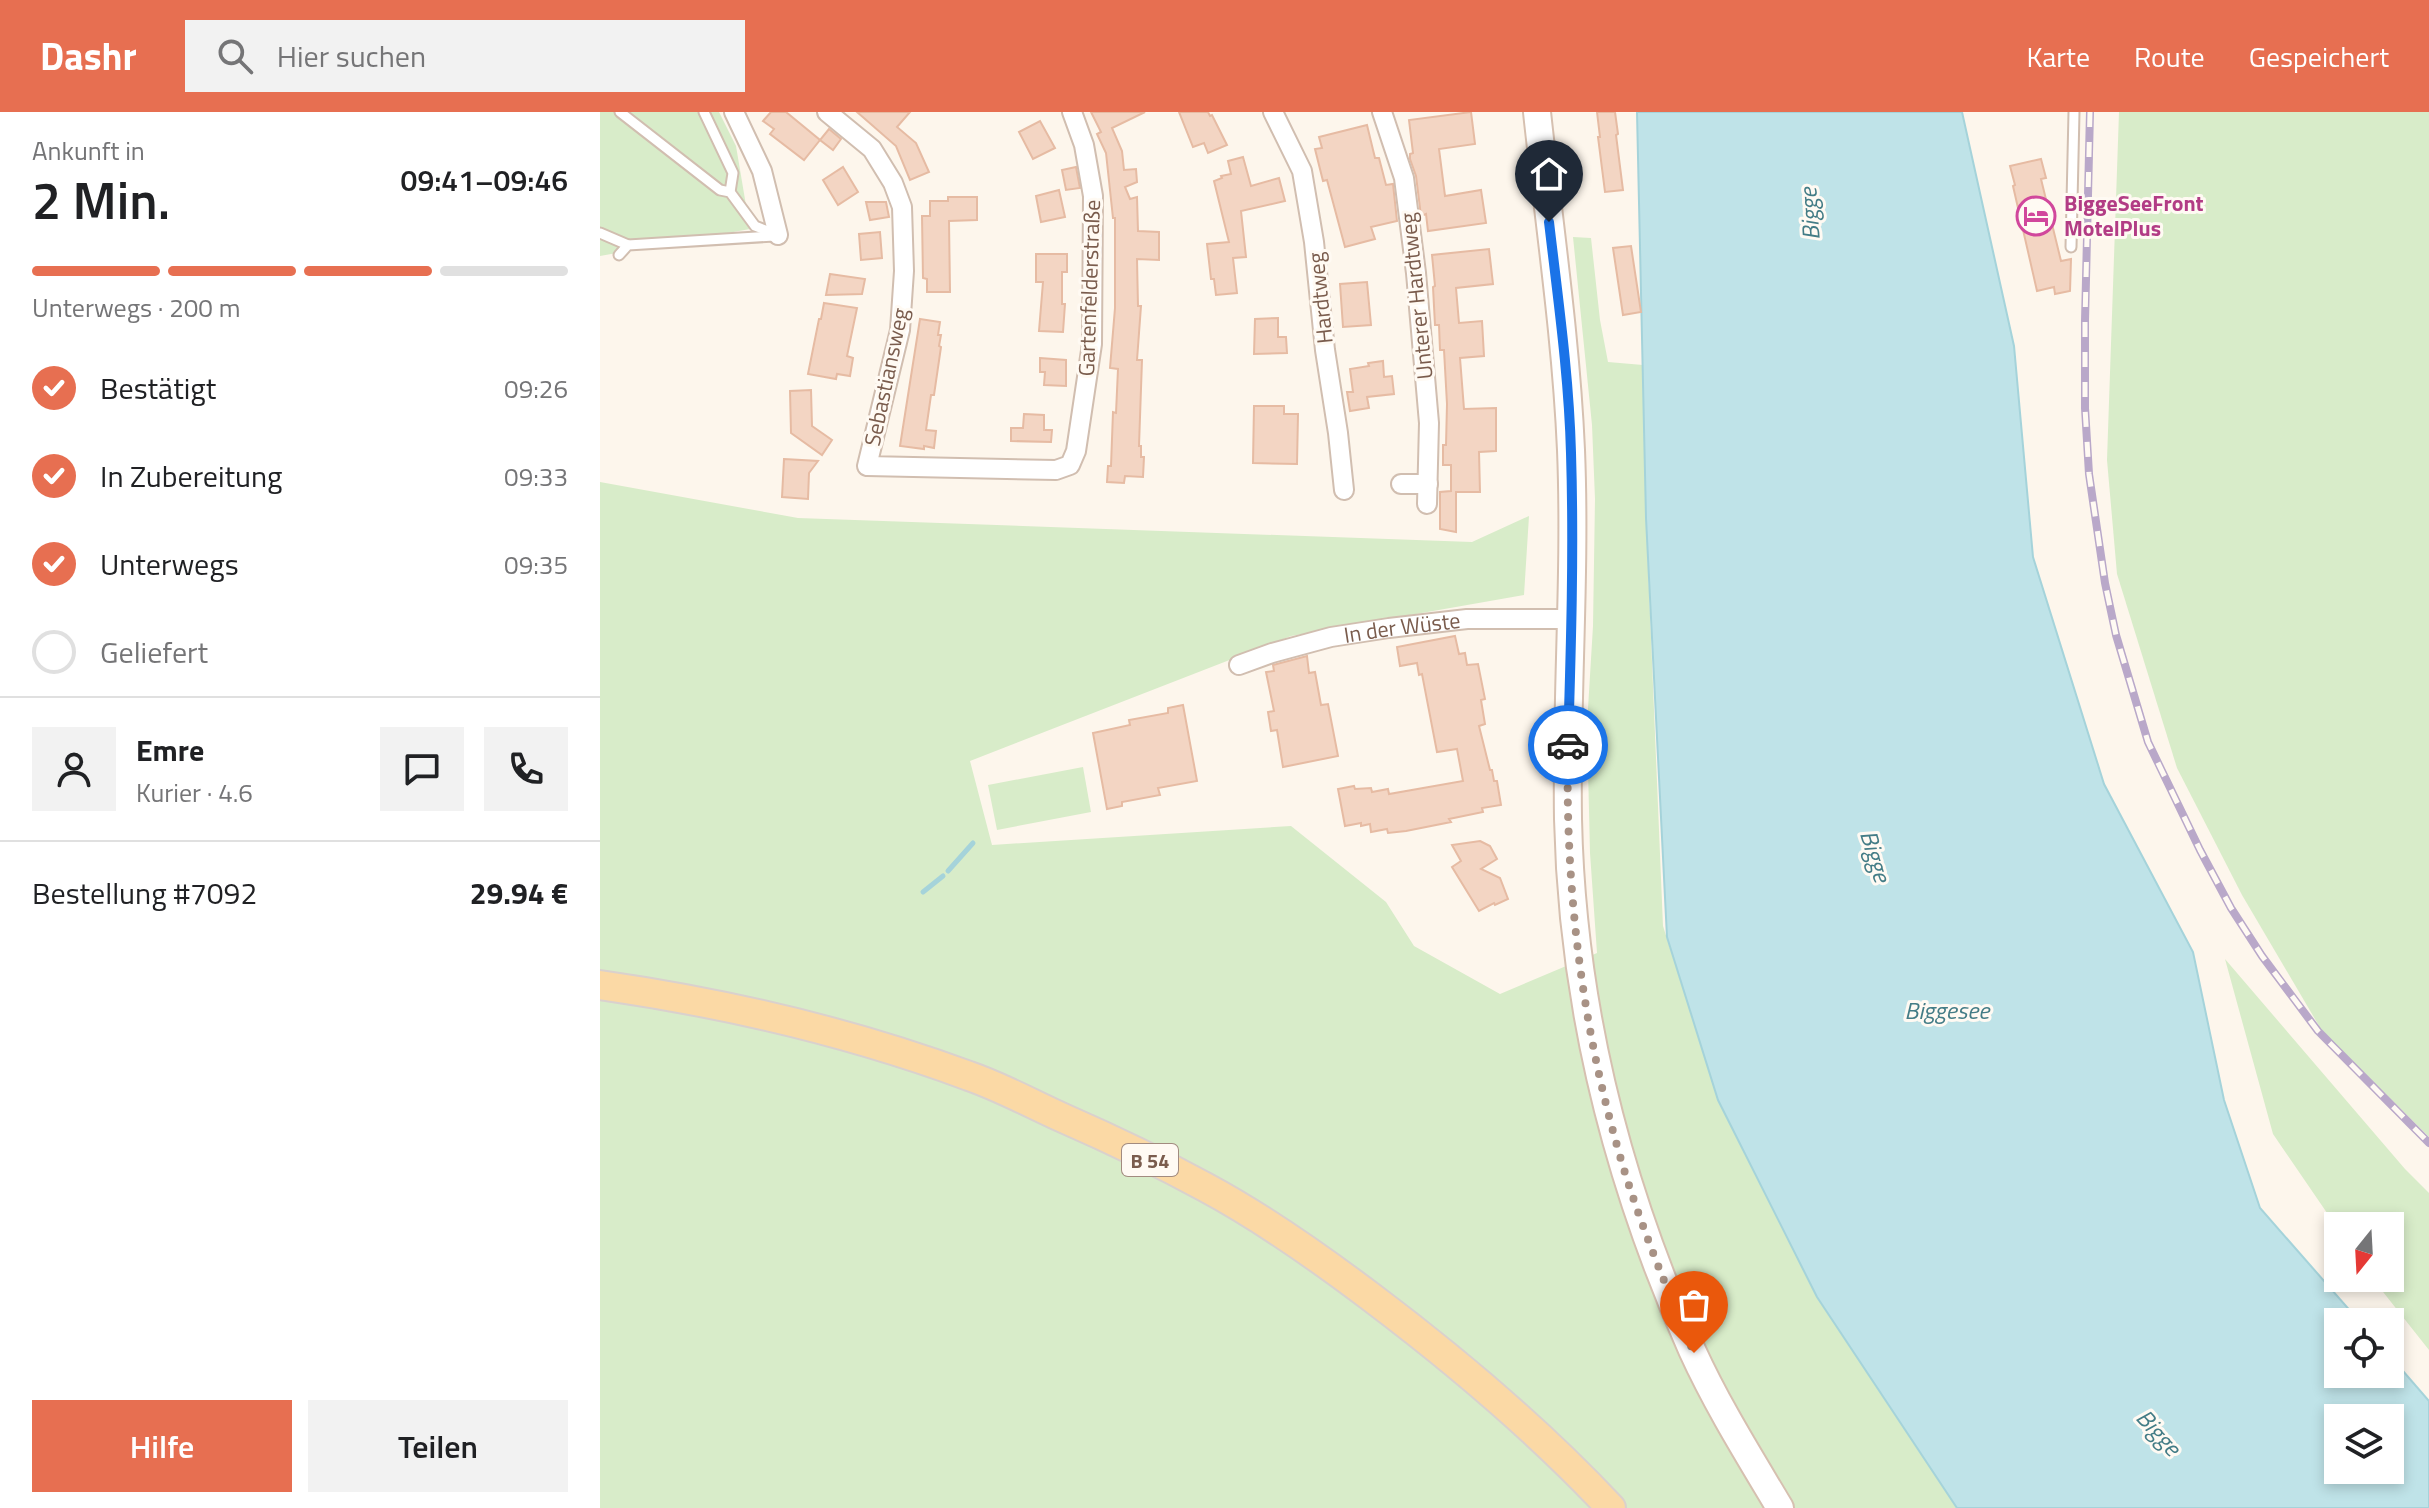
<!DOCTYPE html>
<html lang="de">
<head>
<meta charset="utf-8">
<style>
	:root { --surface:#fff; --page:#f2f2f2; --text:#202124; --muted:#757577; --line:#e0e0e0; --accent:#e76f51 }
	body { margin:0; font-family:"Titillium Web",sans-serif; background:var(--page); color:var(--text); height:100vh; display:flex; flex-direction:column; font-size:30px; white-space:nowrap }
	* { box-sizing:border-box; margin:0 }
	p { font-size:26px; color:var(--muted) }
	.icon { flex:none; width:44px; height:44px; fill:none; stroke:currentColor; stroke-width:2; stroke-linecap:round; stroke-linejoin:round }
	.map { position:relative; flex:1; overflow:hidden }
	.drawer { display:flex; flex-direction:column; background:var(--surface); width:600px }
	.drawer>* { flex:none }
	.needle { width:52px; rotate:198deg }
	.tools { position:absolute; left:1724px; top:1100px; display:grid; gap:16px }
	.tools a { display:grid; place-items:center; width:80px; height:80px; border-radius:0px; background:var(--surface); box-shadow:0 4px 12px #0003; font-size:40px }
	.pin { position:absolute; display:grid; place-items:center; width:68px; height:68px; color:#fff; margin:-82px -34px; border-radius:50% 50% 50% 0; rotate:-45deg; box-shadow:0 0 8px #0007 }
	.pin .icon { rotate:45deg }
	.courier { position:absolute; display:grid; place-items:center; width:80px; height:80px; margin:-40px; border:6px solid #1a73e8; border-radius:50%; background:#fff; color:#222; box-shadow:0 2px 10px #0007 }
	.overview em { font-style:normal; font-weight:600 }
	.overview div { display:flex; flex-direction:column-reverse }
	.overview { display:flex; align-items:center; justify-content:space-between; height:136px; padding:0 32px }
	h1 { font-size:52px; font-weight:600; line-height:60px }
	.bar { display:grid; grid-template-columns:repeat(4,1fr); gap:12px 8px; align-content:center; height:96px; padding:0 32px }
	.bar i { height:10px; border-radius:6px; background:var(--line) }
	.bar .current { background:var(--accent) }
	.bar p { grid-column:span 4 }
	.line { display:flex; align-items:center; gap:20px; padding:0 32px; border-top:2px solid var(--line) }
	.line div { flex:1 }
	.round { display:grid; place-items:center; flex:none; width:84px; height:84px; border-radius:0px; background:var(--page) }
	ol { padding:0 32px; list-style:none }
	li { display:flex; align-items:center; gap:24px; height:88px }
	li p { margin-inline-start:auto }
	li .icon { padding:8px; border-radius:50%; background:var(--accent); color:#fff; stroke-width:4 }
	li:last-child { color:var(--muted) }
	li i { width:44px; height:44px; border:4px solid var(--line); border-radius:50% }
	.button { display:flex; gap:16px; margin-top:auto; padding:16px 32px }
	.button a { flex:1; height:92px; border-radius:0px; background:var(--accent); color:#fff; font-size:32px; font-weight:600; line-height:92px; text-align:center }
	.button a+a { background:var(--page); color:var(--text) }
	header { display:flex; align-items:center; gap:48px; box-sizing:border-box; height:112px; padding:0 40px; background:var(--accent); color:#fff }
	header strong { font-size:38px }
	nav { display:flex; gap:44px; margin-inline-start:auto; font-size:28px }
	.search { width:560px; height:72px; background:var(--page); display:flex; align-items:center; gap:20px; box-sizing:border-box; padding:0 28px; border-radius:0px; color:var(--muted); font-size:30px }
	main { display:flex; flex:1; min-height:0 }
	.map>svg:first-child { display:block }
</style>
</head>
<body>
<header>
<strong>Dashr</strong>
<div class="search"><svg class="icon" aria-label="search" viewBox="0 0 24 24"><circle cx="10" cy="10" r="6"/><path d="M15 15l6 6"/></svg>Hier suchen</div>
<nav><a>Karte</a><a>Route</a><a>Gespeichert</a></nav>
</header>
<main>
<section class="drawer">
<div class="overview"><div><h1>2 Min.</h1><p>Ankunft in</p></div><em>09:41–09:46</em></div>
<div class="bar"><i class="current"></i><i class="current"></i><i class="current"></i><i></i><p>Unterwegs · 200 m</p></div>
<ol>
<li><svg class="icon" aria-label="check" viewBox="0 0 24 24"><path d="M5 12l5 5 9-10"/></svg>Bestätigt<p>09:26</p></li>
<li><svg class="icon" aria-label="check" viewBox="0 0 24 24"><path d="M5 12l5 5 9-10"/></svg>In Zubereitung<p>09:33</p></li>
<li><svg class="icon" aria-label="check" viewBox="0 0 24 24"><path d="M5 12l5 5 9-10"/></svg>Unterwegs<p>09:35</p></li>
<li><i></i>Geliefert</li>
</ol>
<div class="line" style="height:144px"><a class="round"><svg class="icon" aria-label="person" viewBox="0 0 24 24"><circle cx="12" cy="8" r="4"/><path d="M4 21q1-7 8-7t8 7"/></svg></a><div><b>Emre</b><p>Kurier · 4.6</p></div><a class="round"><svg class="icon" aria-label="chat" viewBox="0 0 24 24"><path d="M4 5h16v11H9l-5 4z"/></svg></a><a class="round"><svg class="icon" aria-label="phone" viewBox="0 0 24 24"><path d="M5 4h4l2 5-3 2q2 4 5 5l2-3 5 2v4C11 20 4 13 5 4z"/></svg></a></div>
<div class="line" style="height:104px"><div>Bestellung #7092</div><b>29.94 €</b></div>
<div class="button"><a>Hilfe</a><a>Teilen</a></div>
</section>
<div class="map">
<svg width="1829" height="1396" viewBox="0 0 1829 1396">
	<rect width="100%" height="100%" fill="#fdf6ec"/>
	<g fill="#d8ecc9">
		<polygon points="0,0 119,0 136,34 150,117 0,144"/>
		<polygon points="1519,0 1829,0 1829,1025 1722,919 1642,783 1577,656 1517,462 1507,348"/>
		<polygon points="973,125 991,126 1000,208 1008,250 1043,253 1046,406 1063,814 1118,988 1217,1185 1357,1396 0,1396 0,370 198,406 872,430 929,404 924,483 691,524 370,649 392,733 691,714 786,790 814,834 900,882 997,841 990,741 987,613 993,514 995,387 992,313"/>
		<polygon points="483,655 491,700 397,718 388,673"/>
		<polygon points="1625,847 1805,1057 1829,1081 1829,1238 1772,1166 1790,1166 1790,1114 1738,1114 1738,1117 1673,1022"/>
	</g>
	<path fill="#bfe3e8" stroke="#a5d3da" stroke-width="2" fill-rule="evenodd" d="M 1037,0 L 1362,0 L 1414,234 L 1433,445 L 1504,672 L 1593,840 L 1624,988 L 1660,1096 L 1760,1210 L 1738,1210 L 1738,1262 L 1790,1262 L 1790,1244 L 1829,1289 L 1829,1396 L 1357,1396 L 1217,1185 L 1118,988 L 1067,825 L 1046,406 ZM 1738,1306 L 1790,1306 L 1790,1358 L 1738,1358 Z"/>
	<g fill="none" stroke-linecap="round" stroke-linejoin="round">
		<g stroke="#a5d3da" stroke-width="5">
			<polyline points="348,759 373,731"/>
			<polyline points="323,780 343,764"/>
		</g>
	</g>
	<g fill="#f3d5c3" stroke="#e6bba3" stroke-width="2">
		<polygon points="171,0 186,0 220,28 204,48 170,22 174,17 163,9"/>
		<polygon points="257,0 310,0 297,15 316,31 329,60 310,68 296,34"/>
		<polygon points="491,0 545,0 512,16 522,39 524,58 536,57 537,70 525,75 530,87 537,85 538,119 559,120 559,148 537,147 538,194 541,194 537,248 542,248 539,334 541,334 541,345 544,345 543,365 525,364 524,371 507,370 508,354 511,354 513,300 516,301 518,257 510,256 515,196 515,106 513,106 506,41 497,22 501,20"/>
		<polygon points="579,0 608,0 610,4 612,3 627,33 608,41 604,31 593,35"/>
		<polygon points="871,0 875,32 839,37 845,84 881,78 886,111 828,119 826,102 821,104 816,64 810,47 810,42 813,41 809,8"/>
		<polygon points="997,0 1015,0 1018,22 1016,23 1023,78 1005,80 998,25 1000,25"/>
		<polygon points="440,9 455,36 433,47 419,20"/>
		<polygon points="767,13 775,46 779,46 786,73 793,72 797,109 771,115 775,127 745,135 727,68 723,69 715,37 722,36 719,25"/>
		<polygon points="229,17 241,27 233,38 220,28"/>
		<polygon points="643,45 651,74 679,66 685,89 641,99 646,145 633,146 637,181 616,183 614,167 611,167 607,132 629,130 614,69 622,66 621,64 631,62 628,49"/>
		<polygon points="1441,47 1446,66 1441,67 1461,149 1471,147 1470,179 1455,182 1454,175 1437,179 1413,74 1415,73 1410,54"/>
		<polygon points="243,55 258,80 238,93 223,68"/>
		<polygon points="476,55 480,76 466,78 462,58"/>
		<polygon points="459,78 465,105 441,110 436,84"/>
		<polygon points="348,85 377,85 377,108 349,109 350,180 327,180 327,167 323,166 322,104 330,104 330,89 348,89"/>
		<polygon points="266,90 286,90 289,105 270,108"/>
		<polygon points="280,120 282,146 261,148 259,122"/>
		<polygon points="1031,134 1041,200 1023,203 1013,136"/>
		<polygon points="889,137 893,172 856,176 859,211 882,209 884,244 860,246 864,297 896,296 896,339 879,340 880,380 856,380 856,420 840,417 840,380 851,379 851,353 843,353 843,333 846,333 847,292 844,238 840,238 839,213 835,213 833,175 835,174 832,143"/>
		<polygon points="436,142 467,142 467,160 462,160 462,192 465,192 463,220 439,219 443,170 436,170"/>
		<polygon points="230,162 265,167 262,182 226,183"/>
		<polygon points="767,170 771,213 743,215 740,172"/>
		<polygon points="224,191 257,196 247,244 253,246 250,264 237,262 236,267 208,262 219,207 221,207"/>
		<polygon points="678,206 678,225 686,225 687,241 654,242 655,207"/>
		<polygon points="320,207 340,210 338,223 341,223 339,234 341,235 334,283 331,283 326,318 336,319 334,336 324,334 324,337 300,334"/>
		<polygon points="440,246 466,248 466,274 444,273 445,260 440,260"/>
		<polygon points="783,249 784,265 792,264 794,282 767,285 769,296 750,299 747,280 753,280 750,257 769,254 768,251"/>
		<polygon points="211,278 212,314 232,328 222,343 191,321 190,279"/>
		<polygon points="654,294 684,294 684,302 698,302 697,352 653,351"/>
		<polygon points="424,302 444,303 444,318 452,318 451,330 411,329 411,316 423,316"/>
		<polygon points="184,347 218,349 209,361 208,387 182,385"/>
		<polygon points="855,524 859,542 865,541 867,553 878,552 885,587 881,588 885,612 879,614 890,658 892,658 894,669 897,669 901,693 882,696 883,700 849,707 851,710 806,719 788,721 787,717 771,720 770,712 761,714 761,711 745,714 738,677 754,674 755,677 771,676 772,680 788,677 789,682 863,669 857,637 837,640 822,562 819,563 817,551 800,554 797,535"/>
		<polygon points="707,544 709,561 715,560 721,593 728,592 738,644 683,655 677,618 671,619 668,600 674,599 666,560 674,559 673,553"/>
		<polygon points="583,593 597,669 558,676 560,683 522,690 522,694 507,697 493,621 530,613 529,608 568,601 568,596"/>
		<polygon points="880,729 890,734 897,747 881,757 900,766 908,787 895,793 894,791 879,799 852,755 861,749 852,733"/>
	</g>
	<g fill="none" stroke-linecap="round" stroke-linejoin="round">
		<defs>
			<g id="lane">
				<polyline points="20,0 120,78 130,80 155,114 178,123"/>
				<polyline points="104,0 133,61 130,80"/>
				<polyline points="0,121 28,133"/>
				<polyline points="1471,135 1474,0"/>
				<polyline points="19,143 28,133 174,124"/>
			</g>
			<g id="street">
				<polyline points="134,0 162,59 178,123"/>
				<polyline points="227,0 272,37 293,71 302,95 304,159 300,218 267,354 456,358 470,353 476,339 492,232 493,84 484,33 472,0"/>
				<polyline points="673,0 702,59 714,130 725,238 738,321 744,378"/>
				<polyline points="782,0 804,66 816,161 829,311 827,392"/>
				<polyline points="801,372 828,372"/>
				<path id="s1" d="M 639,553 L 672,541 L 731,525 L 789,516 L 867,507 L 971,507"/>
			</g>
			<path id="secondary" d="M 937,0 C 949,112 966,225 971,338 C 976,461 966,584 968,707 C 972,891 1017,1070 1092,1238 C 1117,1293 1149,1344 1180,1396"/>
			<path id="primary" d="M 0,873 C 125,891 250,920 369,964 C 401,975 432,992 463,1006 C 511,1027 559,1050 605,1075 C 663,1106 718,1145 771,1185 C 856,1249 938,1318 1011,1396"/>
		</defs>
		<use href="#lane" stroke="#d1beb0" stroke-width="13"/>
		<use href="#street" stroke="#d1beb0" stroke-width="22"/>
		<use href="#secondary" stroke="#d6c0b0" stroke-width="30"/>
		<use href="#primary" stroke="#dad1cd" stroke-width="32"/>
		<use href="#lane" stroke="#fff" stroke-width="9"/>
		<use href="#street" stroke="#fff" stroke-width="18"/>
		<use href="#secondary" stroke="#fff" stroke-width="26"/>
		<use href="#primary" stroke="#fbd9a5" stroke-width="28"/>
		<defs>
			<polyline id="rail" points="1490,0 1485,209 1485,296 1489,362 1505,471 1516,523 1548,630 1600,738 1631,796 1662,844 1718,919 1829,1031"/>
		</defs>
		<use href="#rail" stroke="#b9a8c9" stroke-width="8"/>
		<use href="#rail" stroke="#fffaf3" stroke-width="5" stroke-dasharray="15" stroke-linecap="butt"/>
	</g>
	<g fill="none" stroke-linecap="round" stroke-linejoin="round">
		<path stroke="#a89285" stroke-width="8" stroke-dasharray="0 14.4" d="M 968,633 C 965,767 980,902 1016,1030 C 1036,1103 1065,1172 1094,1241"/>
		<path stroke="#1a73e8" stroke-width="10" d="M 949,110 C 958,187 969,264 971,341 C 974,438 971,536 968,633"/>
	</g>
	<defs>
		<symbol id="hotel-ring" viewBox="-11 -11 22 22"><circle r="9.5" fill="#fffaf3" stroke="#d1479c" stroke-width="1.5"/><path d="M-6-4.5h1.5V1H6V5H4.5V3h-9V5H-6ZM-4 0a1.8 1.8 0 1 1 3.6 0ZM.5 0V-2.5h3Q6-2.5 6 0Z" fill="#d1479c"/></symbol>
	</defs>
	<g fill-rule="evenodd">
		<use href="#hotel-ring" x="1414" y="82" width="44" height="44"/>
	</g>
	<g text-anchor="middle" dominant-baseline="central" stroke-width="6" stroke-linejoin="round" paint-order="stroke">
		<rect fill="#fffaf3" stroke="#a28b7f" stroke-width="2" x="522" y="1032" width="56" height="32" rx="6"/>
		<g font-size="20" font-weight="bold" fill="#7a5c4d">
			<text x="550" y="1048">B 54</text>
		</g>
		<g font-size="22" font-weight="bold" fill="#b23c85" stroke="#fffaf3" text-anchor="start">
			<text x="1464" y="91">BiggeSeeFront<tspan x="1464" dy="25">MotelPlus</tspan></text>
		</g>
		<g font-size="22" fill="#7a5c4d" stroke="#fffaf3">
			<text transform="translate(489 176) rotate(-88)">Gartenfelderstraße</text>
			<text transform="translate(816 184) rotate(-96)">Unterer Hardtweg</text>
			<text transform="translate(720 186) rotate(-96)">Hardtweg</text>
			<text transform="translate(286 265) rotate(-78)">Sebastiansweg</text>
			<text stroke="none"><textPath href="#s1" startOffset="168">In der Wüste</textPath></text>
		</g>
		<g font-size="24" font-style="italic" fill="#437c86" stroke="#fffaf3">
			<text transform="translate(1209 102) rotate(-94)">Bigge</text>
			<text transform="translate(1276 744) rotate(73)">Bigge</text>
			<text x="1347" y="898">Biggesee</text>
			<text transform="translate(1559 1320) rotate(48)">Bigge</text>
		</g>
	</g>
</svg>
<div class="tools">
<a><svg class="needle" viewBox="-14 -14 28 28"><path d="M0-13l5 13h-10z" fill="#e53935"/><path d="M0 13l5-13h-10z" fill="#757577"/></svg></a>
<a><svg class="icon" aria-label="locate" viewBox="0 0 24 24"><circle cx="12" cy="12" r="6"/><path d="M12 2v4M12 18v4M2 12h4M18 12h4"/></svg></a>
<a><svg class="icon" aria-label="layers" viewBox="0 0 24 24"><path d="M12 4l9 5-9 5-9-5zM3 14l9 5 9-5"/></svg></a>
</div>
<div class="pin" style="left:1094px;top:1241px;background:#ea580c"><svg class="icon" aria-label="bag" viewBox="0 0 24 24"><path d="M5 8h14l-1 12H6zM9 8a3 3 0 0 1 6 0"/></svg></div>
<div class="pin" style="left:949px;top:110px;background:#1f2937"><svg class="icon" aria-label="home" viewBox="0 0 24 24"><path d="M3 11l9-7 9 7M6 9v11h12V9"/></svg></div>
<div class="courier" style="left:968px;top:633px"><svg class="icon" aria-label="car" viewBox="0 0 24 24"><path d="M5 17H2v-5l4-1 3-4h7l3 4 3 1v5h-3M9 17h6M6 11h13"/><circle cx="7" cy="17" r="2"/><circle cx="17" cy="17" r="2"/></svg></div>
</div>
</main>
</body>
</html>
